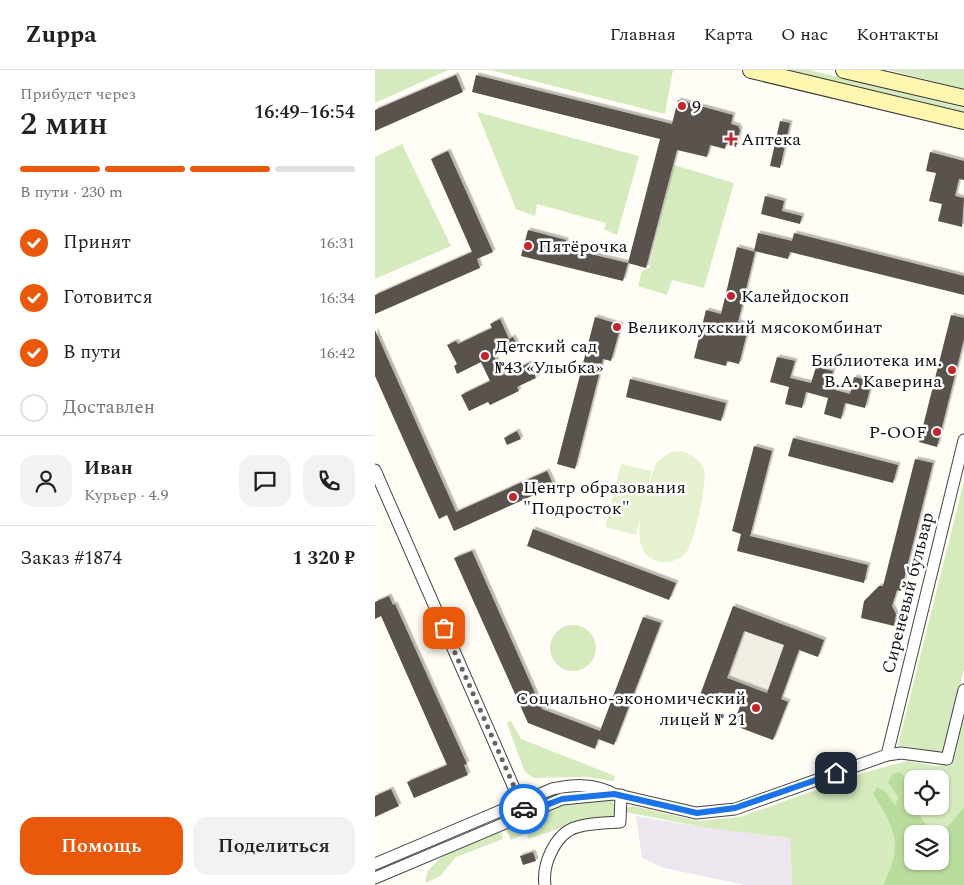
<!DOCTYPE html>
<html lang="ru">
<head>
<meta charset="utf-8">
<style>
	:root { --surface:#fff; --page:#f2f2f2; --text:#222; --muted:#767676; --line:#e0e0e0; --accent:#ea580c }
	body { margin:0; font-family:Spectral,serif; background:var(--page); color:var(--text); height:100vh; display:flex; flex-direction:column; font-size:19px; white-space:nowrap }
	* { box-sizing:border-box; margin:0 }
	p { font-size:16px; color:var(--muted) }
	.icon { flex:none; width:28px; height:28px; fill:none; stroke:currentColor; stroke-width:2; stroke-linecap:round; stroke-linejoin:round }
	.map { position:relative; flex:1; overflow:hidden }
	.side { display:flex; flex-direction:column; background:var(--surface); width:375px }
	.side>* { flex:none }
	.tools { position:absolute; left:529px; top:700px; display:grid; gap:10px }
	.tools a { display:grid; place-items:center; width:45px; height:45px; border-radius:10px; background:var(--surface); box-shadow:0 1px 4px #0004; font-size:25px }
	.pin { position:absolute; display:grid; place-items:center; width:42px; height:42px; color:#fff; margin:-21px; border-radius:10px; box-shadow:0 2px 8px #0006 }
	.courier { position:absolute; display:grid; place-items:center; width:50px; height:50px; margin:-25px; border:4px solid #1a73e8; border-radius:50%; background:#fff; color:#222; box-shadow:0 1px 6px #0007 }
	.overview em { font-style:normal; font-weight:600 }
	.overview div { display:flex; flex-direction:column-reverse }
	.overview { display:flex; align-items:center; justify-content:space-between; height:85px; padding:0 20px }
	h1 { font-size:32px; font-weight:600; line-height:38px }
	.bar { display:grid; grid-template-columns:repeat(4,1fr); gap:8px 5px; align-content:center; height:60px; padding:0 20px }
	.bar i { height:6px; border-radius:4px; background:var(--line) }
	.bar .active { background:var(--accent) }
	.bar p { grid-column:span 4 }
	.line { display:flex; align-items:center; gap:12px; padding:0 20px; border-top:1px solid var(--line) }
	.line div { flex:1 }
	.round { display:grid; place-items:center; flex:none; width:52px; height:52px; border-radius:15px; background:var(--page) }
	ol { padding:0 20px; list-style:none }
	li { display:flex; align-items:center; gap:15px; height:55px }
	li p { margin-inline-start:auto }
	li .icon { padding:5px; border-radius:50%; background:var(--accent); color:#fff; stroke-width:4 }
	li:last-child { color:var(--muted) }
	li i { width:28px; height:28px; border:2px solid var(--line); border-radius:50% }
	.primary-button { display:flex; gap:10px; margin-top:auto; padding:10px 20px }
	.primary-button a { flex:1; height:58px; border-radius:15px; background:var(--accent); color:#fff; font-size:20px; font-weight:600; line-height:58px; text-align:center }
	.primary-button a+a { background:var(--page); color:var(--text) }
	header { display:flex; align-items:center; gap:30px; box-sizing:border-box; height:70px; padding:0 25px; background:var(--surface); border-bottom:1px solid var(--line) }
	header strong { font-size:24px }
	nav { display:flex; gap:28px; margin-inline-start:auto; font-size:18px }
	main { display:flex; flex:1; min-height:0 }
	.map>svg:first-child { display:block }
</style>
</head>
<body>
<header>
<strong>Zuppa</strong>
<nav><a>Главная</a><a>Карта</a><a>О нас</a><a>Контакты</a></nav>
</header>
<main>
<section class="side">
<div class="overview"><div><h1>2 мин</h1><p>Прибудет через</p></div><em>16:49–16:54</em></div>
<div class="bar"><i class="active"></i><i class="active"></i><i class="active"></i><i></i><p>В пути · 230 m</p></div>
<ol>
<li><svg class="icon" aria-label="check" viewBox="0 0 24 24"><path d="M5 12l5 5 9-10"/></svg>Принят<p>16:31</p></li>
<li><svg class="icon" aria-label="check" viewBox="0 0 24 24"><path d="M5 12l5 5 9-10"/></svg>Готовится<p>16:34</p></li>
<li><svg class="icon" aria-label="check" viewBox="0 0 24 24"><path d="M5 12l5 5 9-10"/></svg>В пути<p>16:42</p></li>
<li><i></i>Доставлен</li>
</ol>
<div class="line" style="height:90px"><a class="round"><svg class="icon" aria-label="person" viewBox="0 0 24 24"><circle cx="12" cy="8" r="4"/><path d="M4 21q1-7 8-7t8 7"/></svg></a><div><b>Иван</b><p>Курьер · 4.9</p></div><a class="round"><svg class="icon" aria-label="chat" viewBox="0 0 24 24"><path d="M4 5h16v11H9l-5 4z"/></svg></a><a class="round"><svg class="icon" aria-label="phone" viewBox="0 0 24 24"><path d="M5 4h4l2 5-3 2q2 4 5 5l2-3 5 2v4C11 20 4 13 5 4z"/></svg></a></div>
<div class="line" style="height:65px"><div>Заказ #1874</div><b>1 320 ₽</b></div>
<div class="primary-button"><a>Помощь</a><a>Поделиться</a></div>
</section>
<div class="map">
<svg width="589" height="815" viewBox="0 0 589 815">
	<defs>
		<filter id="shadow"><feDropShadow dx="2.5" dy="-2.5" stdDeviation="0" flood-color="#0004"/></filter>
	</defs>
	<rect width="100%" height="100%" fill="#fffdf5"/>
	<polygon fill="#eee6ef" points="261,746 332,758 415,768 417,815 370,815 289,798 267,788"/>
	<g fill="#d5ebbd">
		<polygon points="0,0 73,0 0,33"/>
		<polygon points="115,0 298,0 290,44"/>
		<polygon points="414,0 434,0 589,38 589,43"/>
		<polygon points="514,0 589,0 589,19"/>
		<polygon points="102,42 264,86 242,165 229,159 231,153 162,134 160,146 141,139"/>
		<polygon points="27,74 76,176 0,209 0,87"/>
		<polygon points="299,95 359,113 329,218 297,210 292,225 263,216 267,201 274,198"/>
		<polygon points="589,411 589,599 568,683 523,675"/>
		<circle cx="198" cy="578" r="23"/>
		<path d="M 589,649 L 589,737 L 572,757 L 556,760 L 547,749 L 542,736 L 565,736 L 565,709 L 538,709 L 537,726 L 529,706 L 520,736 L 510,721 L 502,717 L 498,724 C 519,759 530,776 508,815 L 417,815 L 415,768 L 332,758 L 250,742 L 252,737 L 258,736 L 323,751 L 365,747 L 488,703 L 532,691 L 561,696 L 570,695 L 580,685 Z"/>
		<polygon points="136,651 146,669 240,706 238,711 212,707 158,708 149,700 132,653"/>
		<polygon points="231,730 238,731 240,739 238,748 198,754 153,769 152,763 136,770 131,757 187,734"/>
		<path d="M 126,760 L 128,769 L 81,787 L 65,806 L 51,813 C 48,786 106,769 126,760 Z"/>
	</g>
	<path fill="#b9dc9c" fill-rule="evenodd" d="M 525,702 C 534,710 538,725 538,736 L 542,736 L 547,749 L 556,760 L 572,757 L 589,737 L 589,815 L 508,815 C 529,775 520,760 498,724 L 502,717 L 510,721 L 520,735 L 523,727 L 513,712 L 518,704 ZM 538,764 L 565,764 L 565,791 L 538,791 Z"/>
	<g fill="#e6f2cf">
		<path d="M 306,381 C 316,384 325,389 329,399 C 333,412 319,475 310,484 C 304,490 294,493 285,492 C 245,483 274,418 281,393 L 296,382 Z"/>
		<polygon points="246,394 277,401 261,465 230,457"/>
	</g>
	<polygon fill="#f1ede2" points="369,561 409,575 392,623 352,608"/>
	<g fill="#5a524d" fill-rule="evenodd" filter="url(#shadow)">
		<polygon points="81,5 88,22 0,61 0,40"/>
		<polygon points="101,5 297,54 303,30 358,45 356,54 363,56 365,60 361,77 351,74 350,79 335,75 332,87 302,80 271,198 253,193 285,69 97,22"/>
		<polygon points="405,51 415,53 405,98 395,96"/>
		<polygon points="73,81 118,182 102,189 105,198 0,244 0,225 97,182 56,89"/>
		<polygon points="555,82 589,91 589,110 584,109 580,126 589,128 587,157 563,151 567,134 554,131 561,103 551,101"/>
		<polygon points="390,126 409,131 407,141 427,146 425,154 386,144"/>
		<polygon points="153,160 191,170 190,178 253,193 248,211 146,186"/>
		<polygon points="383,163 417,171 419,163 589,206 589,225 415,182 413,189 379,181"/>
		<polygon points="362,177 380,182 363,252 374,255 364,294 352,291 351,296 319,288 331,240 346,244"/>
		<polygon points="576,245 589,248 589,269 562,377 544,372"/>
		<polygon points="220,247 246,255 236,291 228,289 200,399 182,394"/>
		<polygon points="125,249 134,269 138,267 142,275 119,286 128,305 154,293 161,308 142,317 144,321 115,335 113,332 94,341 86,325 115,311 106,292 82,304 79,296 82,294 72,275 81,271 83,274 106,263 117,258 115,254"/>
		<polygon points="0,260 81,442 172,401 179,416 79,461 72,445 64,449 0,306"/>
		<polygon points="402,287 420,291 415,308 436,313 441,297 458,301 453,318 475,324 479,307 497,311 490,338 470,333 466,349 449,344 453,328 431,322 427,338 410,334 414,317 395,312"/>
		<polygon points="255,309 351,333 346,351 251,327"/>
		<polygon points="142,361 146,369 132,375 129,368"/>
		<polygon points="418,368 523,395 518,413 413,386"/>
		<polygon points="379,376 397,381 375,466 493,495 489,513 362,481 366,464 357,461"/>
		<polygon points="540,389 558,393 526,521 522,520 517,536 521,544 519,556 486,548 489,531 504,516 508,516"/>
		<polygon points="158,459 301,513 294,530 152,476"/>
		<polygon points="97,481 167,639 225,661 268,547 286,553 239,675 223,669 220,679 153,653 79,488"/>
		<polygon points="14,526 18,535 20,534 92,694 89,695 93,705 39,728 32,712 72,695 6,546 0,549 0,532"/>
		<path d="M 358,536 L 449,570 L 443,587 L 424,580 L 406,629 L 413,632 L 398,670 L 358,655 L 367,631 L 344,622 L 341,631 L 325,625 ZM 369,561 L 409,575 L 392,623 L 352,608 Z"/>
		<polygon points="16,719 24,736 0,747 0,726"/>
		<polygon points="158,782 161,791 148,795 145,786"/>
	</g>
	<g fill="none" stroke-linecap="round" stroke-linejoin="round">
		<defs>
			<g id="minor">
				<polyline points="0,400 150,743"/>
				<polyline points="512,685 589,370"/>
				<path d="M 0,794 L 177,719 C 198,715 215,713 235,722"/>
				<polyline points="0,808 187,729 239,724 321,743 360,739 512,685 526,683 572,689 589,620"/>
				<path d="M 170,815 C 167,795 180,763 202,757 C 215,753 231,753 245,752 L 246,725"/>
			</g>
			<g id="secondary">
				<polyline points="376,0 589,51"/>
				<polyline points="469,0 589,28"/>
			</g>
		</defs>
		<use href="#minor" stroke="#444" stroke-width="13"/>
		<use href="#secondary" stroke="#333" stroke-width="18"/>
		<use href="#minor" stroke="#fff" stroke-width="11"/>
		<use href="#secondary" stroke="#fff6b0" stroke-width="16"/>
	</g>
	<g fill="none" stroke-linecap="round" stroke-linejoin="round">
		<polyline stroke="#646461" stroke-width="5" stroke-dasharray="0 9" points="69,558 149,739"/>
		<polyline stroke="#1a73e8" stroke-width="6" points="149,739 150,743 187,729 239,724 322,743 360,738 461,703"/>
	</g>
	<g fill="#c4262e" stroke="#fff" stroke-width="2">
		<circle cx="307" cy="36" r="5"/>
		<path d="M353.5 61.5h5v5h5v5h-5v5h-5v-5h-5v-5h5z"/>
		<circle cx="153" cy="176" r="5"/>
		<circle cx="356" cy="226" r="5"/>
		<circle cx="242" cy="257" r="5"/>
		<circle cx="110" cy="286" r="5"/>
		<circle cx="577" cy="300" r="5"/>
		<circle cx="562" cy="362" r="5"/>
		<circle cx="138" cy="427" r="5"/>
		<circle cx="381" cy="638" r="5"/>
	</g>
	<g text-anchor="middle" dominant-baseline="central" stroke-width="5" stroke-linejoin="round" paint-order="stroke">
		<g font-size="18" fill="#111" stroke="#fff" text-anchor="start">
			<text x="317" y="36">9</text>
			<text x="366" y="69">Аптека</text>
			<text x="163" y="176">Пятёрочка</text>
			<text x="366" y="226">Калейдоскоп</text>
			<text x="252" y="257">Великолукский мясокомбинат</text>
			<text x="120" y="276">Детский сад<tspan x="120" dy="21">№43 «Улыбка»</tspan></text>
			<text x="567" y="290" text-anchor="end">Библиотека им.<tspan x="567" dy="21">В.А. Каверина</tspan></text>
			<text x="552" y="362" text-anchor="end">P-OOF</text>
			<text x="148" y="417">Центр образования<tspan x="148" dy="21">"Подросток"</tspan></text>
			<text x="371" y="628" text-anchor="end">Социально-экономический<tspan x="371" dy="21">лицей № 21</tspan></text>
		</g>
		<g font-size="18" fill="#111" stroke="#fff">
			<text transform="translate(533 523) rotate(-76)">Сиреневый бульвар</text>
		</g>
	</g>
</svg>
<div class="tools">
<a><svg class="icon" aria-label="locate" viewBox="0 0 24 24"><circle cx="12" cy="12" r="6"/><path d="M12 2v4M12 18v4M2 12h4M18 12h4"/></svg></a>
<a><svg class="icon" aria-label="layers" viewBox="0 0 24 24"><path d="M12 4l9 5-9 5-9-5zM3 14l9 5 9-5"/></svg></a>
</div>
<div class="pin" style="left:69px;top:558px;background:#ea580c"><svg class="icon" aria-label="bag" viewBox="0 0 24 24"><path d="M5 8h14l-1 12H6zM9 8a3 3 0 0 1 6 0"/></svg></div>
<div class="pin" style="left:461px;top:703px;background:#1f2937"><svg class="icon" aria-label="home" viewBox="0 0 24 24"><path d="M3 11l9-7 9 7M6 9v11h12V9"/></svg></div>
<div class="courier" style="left:149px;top:739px"><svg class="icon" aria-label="car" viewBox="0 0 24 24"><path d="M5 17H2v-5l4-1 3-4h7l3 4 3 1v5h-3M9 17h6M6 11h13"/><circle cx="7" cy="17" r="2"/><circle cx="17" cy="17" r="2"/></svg></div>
</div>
</main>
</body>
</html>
